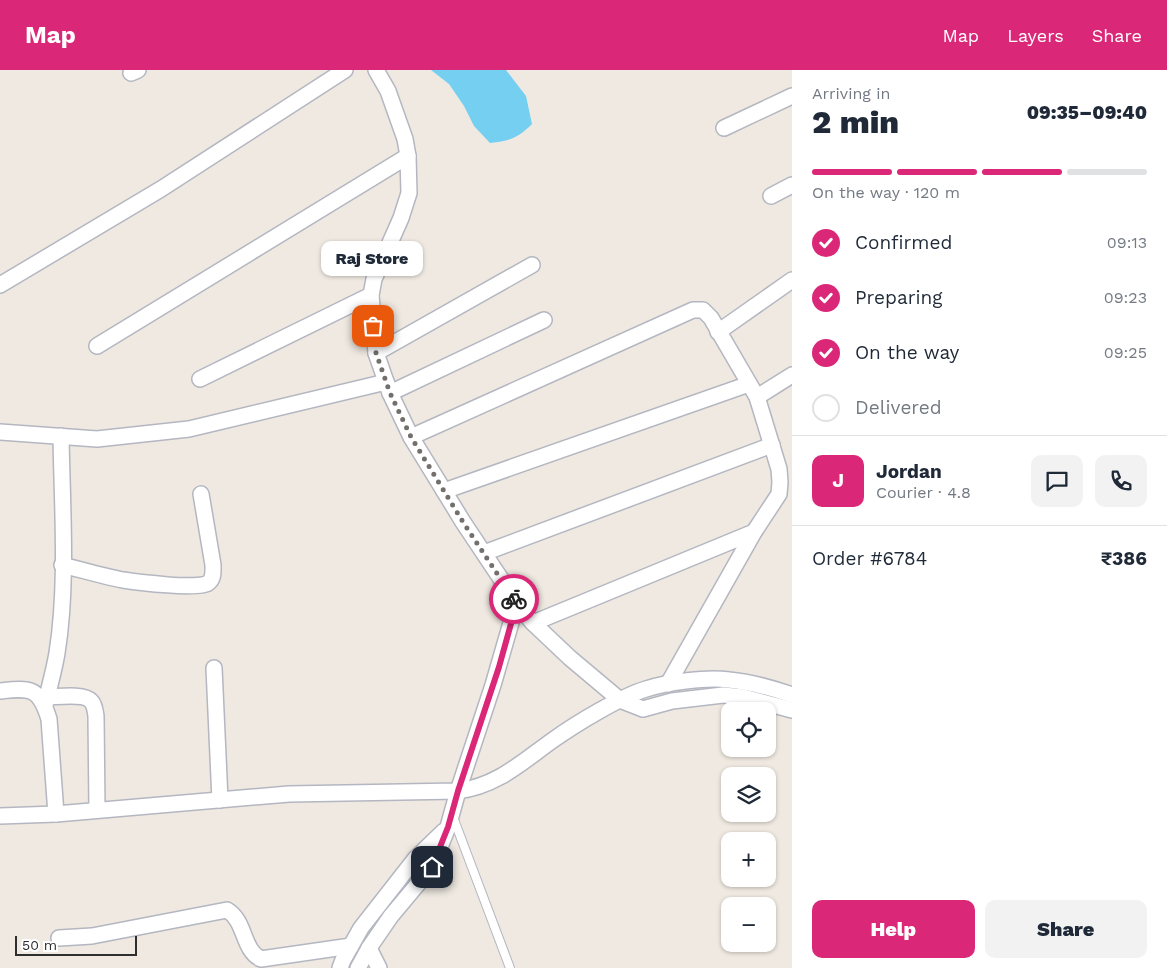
<!DOCTYPE html>
<html lang="en">
<head>
<meta charset="utf-8">
<style>
	:root { --surface:#fff; --page:#f2f2f3; --text:#1f2937; --muted:#747a83; --line:#e0e1e3; --accent:#db2777 }
	body { margin:0; font-family:"Work Sans",sans-serif; background:var(--page); color:var(--text); height:100vh; display:flex; flex-direction:column; font-size:19px; white-space:nowrap }
	* { box-sizing:border-box; margin:0 }
	p { font-size:16px; color:var(--muted) }
	.icon { flex:none; width:28px; height:28px; fill:none; stroke:currentColor; stroke-width:2; stroke-linecap:round; stroke-linejoin:round }
	.map { position:relative; flex:1; overflow:hidden }
	.drawer { display:flex; flex-direction:column; background:var(--surface); width:375px }
	.drawer>* { flex:none }
	.buttons { position:absolute; left:721px; top:632px; display:grid; gap:10px }
	.buttons a { display:grid; place-items:center; width:55px; height:55px; border-radius:10px; background:var(--surface); box-shadow:0 1px 4px #0004; font-size:25px }
	.scale { position:absolute; left:15px; bottom:12px; width:122px; box-sizing:border-box; padding-left:5px; border:2px solid #2e2e2e; border-top:0; font-size:14px; line-height:18px; white-space:nowrap; color:#2e2e2e; -webkit-text-stroke:4px #fff; paint-order:stroke }
	.pin { position:absolute; display:grid; place-items:center; width:42px; height:42px; color:#fff; margin:-21px; border-radius:10px; box-shadow:0 2px 8px #0006 }
	.courier { position:absolute; display:grid; place-items:center; width:50px; height:50px; margin:-25px; border:4px solid #db2777; border-radius:50%; background:#fff; color:#222; box-shadow:0 1px 6px #0007 }
	.bubble { position:absolute; height:35px; border-radius:10px; background:var(--surface); box-shadow:0 1px 4px #0004; font-size:16px; font-weight:800; line-height:35px; text-align:center }
	.overview em { font-style:normal; font-weight:800 }
	.overview div { display:flex; flex-direction:column-reverse }
	.overview { display:flex; align-items:center; justify-content:space-between; height:85px; padding:0 20px }
	h1 { font-size:32px; font-weight:800; line-height:38px }
	.bar { display:grid; grid-template-columns:repeat(4,1fr); gap:8px 5px; align-content:center; height:60px; padding:0 20px }
	.bar i { height:6px; border-radius:4px; background:var(--line) }
	.bar .on { background:var(--accent) }
	.bar p { grid-column:span 4 }
	.line { display:flex; align-items:center; gap:12px; padding:0 20px; border-top:1px solid var(--line) }
	.line div { flex:1 }
	.round { display:grid; place-items:center; flex:none; width:52px; height:52px; border-radius:10px; background:var(--page) }
	ol { padding:0 20px; list-style:none }
	li { display:flex; align-items:center; gap:15px; height:55px }
	li p { margin-inline-start:auto }
	li .icon { padding:5px; border-radius:50%; background:var(--accent); color:#fff; stroke-width:4 }
	li:last-child { color:var(--muted) }
	li i { width:28px; height:28px; border:2px solid var(--line); border-radius:50% }
	.action { display:flex; gap:10px; margin-top:auto; padding:10px 20px }
	.action a { flex:1; height:58px; border-radius:10px; background:var(--accent); color:#fff; font-size:20px; font-weight:800; line-height:58px; text-align:center }
	.action a+a { background:var(--page); color:var(--text) }
	header { display:flex; align-items:center; gap:30px; box-sizing:border-box; height:70px; padding:0 25px; background:var(--accent); color:#fff }
	header strong { font-size:24px }
	nav { display:flex; gap:28px; margin-inline-start:auto; font-size:18px }
	main { display:flex; flex:1; min-height:0 }
	.map>svg:first-child { display:block }
</style>
</head>
<body>
<header>
<strong>Map</strong>
<nav><a>Map</a><a>Layers</a><a>Share</a></nav>
</header>
<main>
<div class="map">
<svg width="792" height="898" viewBox="0 0 792 898">
	<rect width="100%" height="100%" fill="#efe9e1"/>
	<path fill="#75cff0" d="M 431,0 L 506,0 L 526,26 L 532,54 C 518,68 510,71 490,73 L 474,56 L 464,36 L 449,14 Z"/>
	<g fill="none" stroke-linecap="round" stroke-linejoin="round">
		<defs>
			<polyline id="service" points="453,747 510,898"/>
			<g id="minor">
				<polyline points="376,0 388,21 405,69 408,86 409,123 401,148 374,209 371,225 376,283 390,323 411,367 463,452 521,539 533,553 570,588 620,630 643,639 672,631 723,625 743,627 792,640"/>
				<polyline points="131,3 138,0"/>
				<polyline points="724,58 792,26"/>
				<polyline points="771,126 792,115"/>
				<polyline points="0,215 161,119 345,0"/>
				<polyline points="718,262 792,210"/>
				<polyline points="97,276 408,86"/>
				<polyline points="376,283 532,195"/>
				<polyline points="200,309 371,225"/>
				<polyline points="390,323 544,250"/>
				<polyline points="757,327 792,305"/>
				<polyline points="0,362 97,369 189,359 386,312"/>
				<polyline points="411,367 693,240 703,240 711,248 757,327 779,399 780,412 779,424 754,462 668,614"/>
				<polyline points="444,421 749,314"/>
				<polyline points="484,483 772,375"/>
				<path d="M 62,495 C 82,500 103,506 123,510 C 136,512 200,520 208,513 C 214,509 213,501 213,495 L 201,424"/>
				<polyline points="533,553 754,462"/>
				<polyline points="214,598 220,730"/>
				<path d="M 0,621 C 31,618 39,617 49,649 L 56,744"/>
				<path d="M 47,627 C 57,627 84,623 91,631 C 95,635 95,641 96,646 L 97,740"/>
				<path d="M 45,635 C 49,618 54,601 57,583 C 68,514 62,436 61,366"/>
				<path d="M 0,746 L 56,744 L 289,724 L 458,721 C 497,716 522,692 553,670 C 577,653 620,627 646,619 C 668,612 707,607 729,610 C 751,612 772,618 792,625"/>
				<path d="M 59,868 L 92,866 L 227,840 C 246,851 242,880 261,889 L 351,876"/>
				<polyline points="369,878 379,898"/>
				<polyline points="340,898 343,890 361,858 415,789 444,761"/>
				<polyline points="358,898 369,878 391,846 432,797 448,757 458,721 493,615 517,532"/>
			</g>
		</defs>
		<use href="#service" stroke="#b4b7c1" stroke-width="10"/>
		<use href="#minor" stroke="#b4b7c1" stroke-width="18"/>
		<use href="#service" stroke="#fff" stroke-width="8"/>
		<use href="#minor" stroke="#fff" stroke-width="15"/>
	</g>
	<g fill="none" stroke-linecap="round" stroke-linejoin="round">
		<polyline stroke="#726f6d" stroke-width="5" stroke-dasharray="0 9" points="373,256 376,283 390,323 411,367 463,452 514,529"/>
		<polyline stroke="#db2777" stroke-width="6" points="432,797 448,757 458,721 499,597 517,532 514,529"/>
	</g>
</svg>
<div class="buttons">
<a><svg class="icon" aria-label="locate" viewBox="0 0 24 24"><circle cx="12" cy="12" r="6"/><path d="M12 2v4M12 18v4M2 12h4M18 12h4"/></svg></a>
<a><svg class="icon" aria-label="layers" viewBox="0 0 24 24"><path d="M12 4l9 5-9 5-9-5zM3 14l9 5 9-5"/></svg></a>
<a>+</a>
<a>−</a>
</div>
<div class="scale">50 m</div>
<div class="pin" style="left:373px;top:256px;background:#ea580c"><svg class="icon" aria-label="bag" viewBox="0 0 24 24"><path d="M5 8h14l-1 12H6zM9 8a3 3 0 0 1 6 0"/></svg></div>
<div class="pin" style="left:432px;top:797px;background:#1f2937"><svg class="icon" aria-label="home" viewBox="0 0 24 24"><path d="M3 11l9-7 9 7M6 9v11h12V9"/></svg></div>
<div class="courier" style="left:514px;top:529px"><svg class="icon" aria-label="bike" viewBox="0 0 24 24"><circle cx="6" cy="16" r="4"/><circle cx="18" cy="16" r="4"/><path d="M6 16l4-8h5l3 8M10 8l3 8H6M13 5h3"/></svg></div>
<div class="bubble" style="left:321px;top:171px;width:102px">Raj Store</div>
</div>
<section class="drawer">
<div class="overview"><div><h1>2 min</h1><p>Arriving in</p></div><em>09:35–09:40</em></div>
<div class="bar"><i class="on"></i><i class="on"></i><i class="on"></i><i></i><p>On the way · 120 m</p></div>
<ol>
<li><svg class="icon" aria-label="check" viewBox="0 0 24 24"><path d="M5 12l5 5 9-10"/></svg>Confirmed<p>09:13</p></li>
<li><svg class="icon" aria-label="check" viewBox="0 0 24 24"><path d="M5 12l5 5 9-10"/></svg>Preparing<p>09:23</p></li>
<li><svg class="icon" aria-label="check" viewBox="0 0 24 24"><path d="M5 12l5 5 9-10"/></svg>On the way<p>09:25</p></li>
<li><i></i>Delivered</li>
</ol>
<div class="line" style="height:90px"><b class="round" style="background:var(--accent);color:#fff">J</b><div><b>Jordan</b><p>Courier · 4.8</p></div><a class="round"><svg class="icon" aria-label="chat" viewBox="0 0 24 24"><path d="M4 5h16v11H9l-5 4z"/></svg></a><a class="round"><svg class="icon" aria-label="phone" viewBox="0 0 24 24"><path d="M5 4h4l2 5-3 2q2 4 5 5l2-3 5 2v4C11 20 4 13 5 4z"/></svg></a></div>
<div class="line" style="height:65px"><div>Order #6784</div><b>₹386</b></div>
<div class="action"><a>Help</a><a>Share</a></div>
</section>
</main>
</body>
</html>
